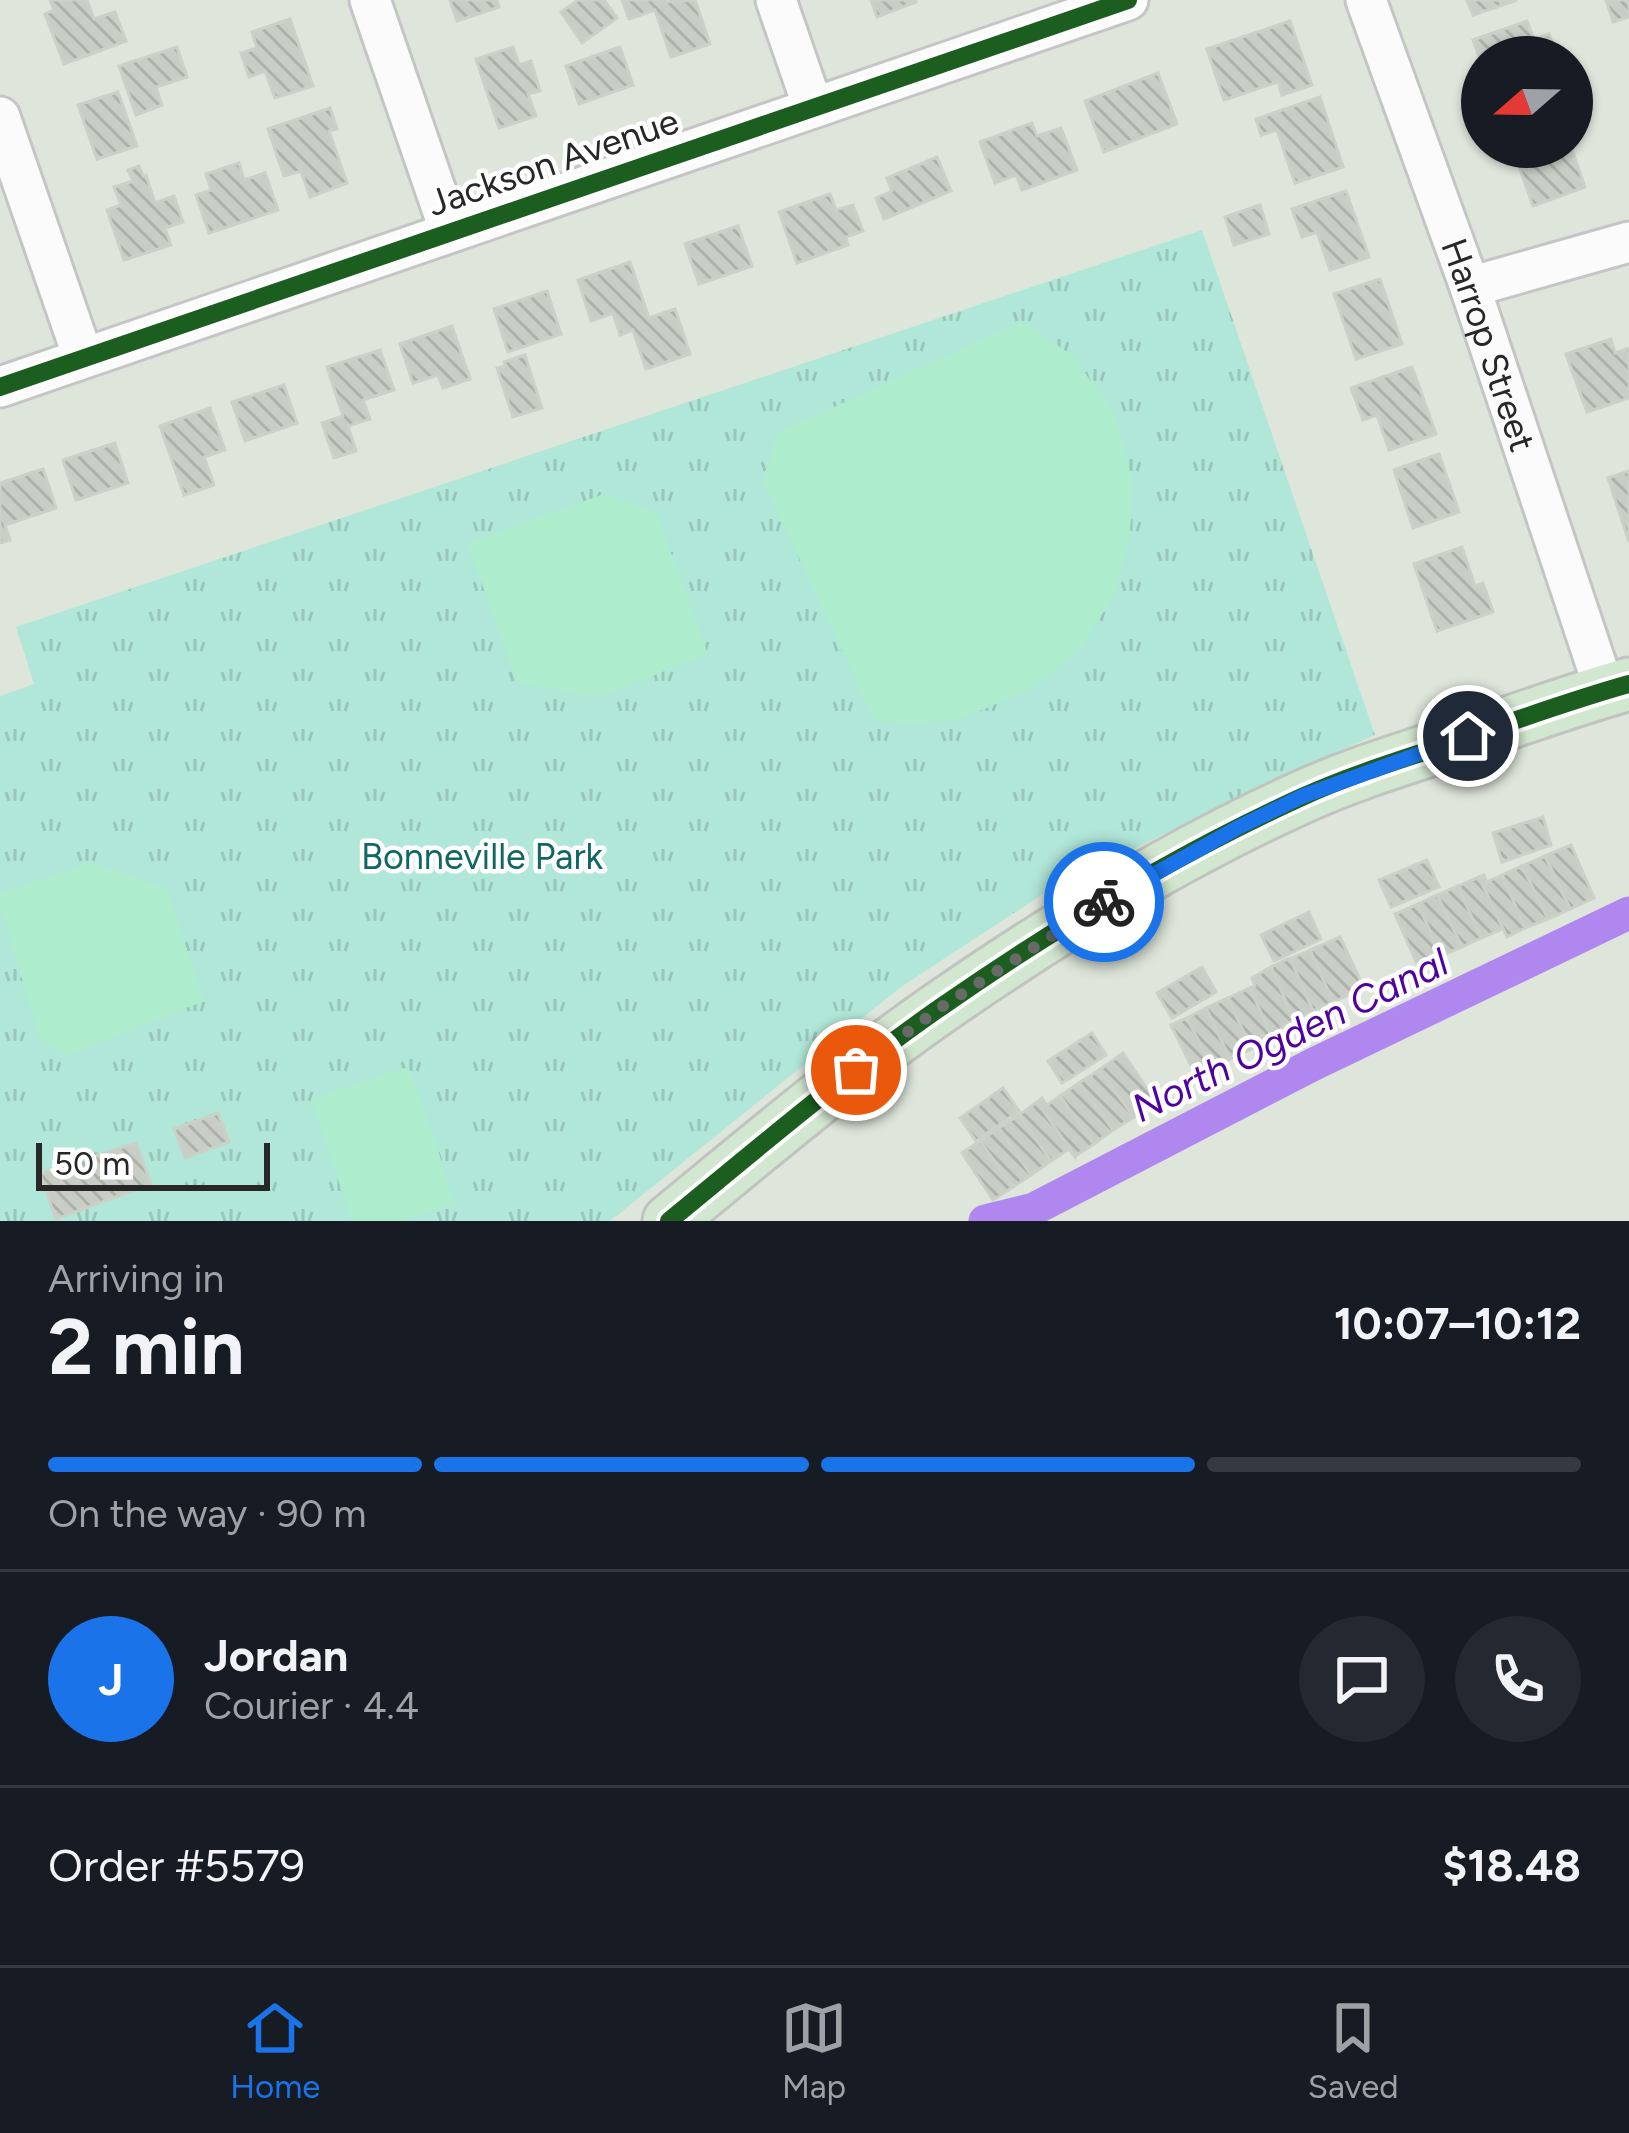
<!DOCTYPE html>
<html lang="en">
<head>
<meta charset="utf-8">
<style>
	:root { --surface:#171b24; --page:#242831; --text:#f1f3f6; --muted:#9ea1a6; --line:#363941; --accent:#1a73e8 }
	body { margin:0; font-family:Figtree,sans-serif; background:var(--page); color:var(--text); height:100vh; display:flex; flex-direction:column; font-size:45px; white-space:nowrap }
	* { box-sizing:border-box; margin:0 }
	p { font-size:39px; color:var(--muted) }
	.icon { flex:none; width:66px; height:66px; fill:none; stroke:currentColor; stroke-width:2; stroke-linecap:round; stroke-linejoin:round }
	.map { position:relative; height:1221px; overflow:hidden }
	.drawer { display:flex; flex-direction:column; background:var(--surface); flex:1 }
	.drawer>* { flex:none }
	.needle { width:78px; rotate:250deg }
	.buttons { position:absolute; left:1461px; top:36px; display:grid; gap:24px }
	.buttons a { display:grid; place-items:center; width:132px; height:132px; border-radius:50%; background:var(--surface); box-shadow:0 3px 9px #0004; font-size:60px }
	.scale { position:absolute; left:36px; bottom:30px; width:234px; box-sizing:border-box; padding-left:12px; border:6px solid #272727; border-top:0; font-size:33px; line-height:42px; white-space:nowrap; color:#272727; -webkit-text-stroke:9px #fff; paint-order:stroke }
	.pin { position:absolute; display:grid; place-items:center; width:102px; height:102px; color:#fff; margin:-51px; border:6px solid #fff; border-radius:50%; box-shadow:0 3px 12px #0007 }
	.courier { position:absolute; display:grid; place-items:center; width:120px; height:120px; margin:-60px; border:9px solid #1a73e8; border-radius:50%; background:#fff; color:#222; box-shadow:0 3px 15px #0007 }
	.overview em { font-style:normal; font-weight:700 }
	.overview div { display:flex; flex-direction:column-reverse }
	.overview { display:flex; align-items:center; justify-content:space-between; height:204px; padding:0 48px }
	h1 { font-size:78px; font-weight:700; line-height:90px }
	.bar { display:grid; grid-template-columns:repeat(4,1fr); gap:18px 12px; align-content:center; height:144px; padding:0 48px }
	.bar i { height:15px; border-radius:9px; background:var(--line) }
	.bar .current { background:var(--accent) }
	.bar p { grid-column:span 4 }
	.line { display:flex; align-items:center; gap:30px; padding:0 48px; border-top:3px solid var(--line) }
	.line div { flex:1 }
	.round { display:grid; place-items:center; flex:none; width:126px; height:126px; border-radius:63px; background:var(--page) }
	.dock { display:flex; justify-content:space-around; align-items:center; height:168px; border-top:3px solid var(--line); background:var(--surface); font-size:33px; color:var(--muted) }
	.dock a { display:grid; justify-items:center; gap:6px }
	.dock .current { color:var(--accent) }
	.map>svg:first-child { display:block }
</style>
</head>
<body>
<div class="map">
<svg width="1629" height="1221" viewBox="0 0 1629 1221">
	<defs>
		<pattern id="park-tufts" width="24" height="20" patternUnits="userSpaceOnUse" patternTransform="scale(3)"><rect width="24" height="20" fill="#b1e7d8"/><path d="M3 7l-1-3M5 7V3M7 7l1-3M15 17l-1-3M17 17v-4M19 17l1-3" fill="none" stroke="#98c6b9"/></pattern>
		<pattern id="building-back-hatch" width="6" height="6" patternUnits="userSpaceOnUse" patternTransform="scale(3)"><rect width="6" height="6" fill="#c8cec6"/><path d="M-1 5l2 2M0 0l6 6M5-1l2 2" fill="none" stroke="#acb1aa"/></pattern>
	</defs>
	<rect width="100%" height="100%" fill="#dee6db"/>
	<polygon fill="url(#park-tufts)" points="1202,230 1375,735 1288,774 1049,890 901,987 610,1221 0,1221 0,696 34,684 16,627"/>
	<g fill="#aeecce">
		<polygon points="1020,322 1071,354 1115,414 1133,483 1130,534 1115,594 1079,650 1029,690 963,718 915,724 875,721 763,481 777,433"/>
		<polygon points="607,493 657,514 708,654 599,697 518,683 467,543"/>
		<polygon points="90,863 167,889 204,1001 67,1055 40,1040 0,904 0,893"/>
		<polygon points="408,1067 433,1133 454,1203 400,1221 352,1221 311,1099"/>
	</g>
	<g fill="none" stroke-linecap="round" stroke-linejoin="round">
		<polyline stroke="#b087ef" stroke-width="33" points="985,1221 1034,1209 1314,1064 1629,913"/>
	</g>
	<g fill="url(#building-back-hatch)" stroke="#cad1c7" stroke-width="3">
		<polygon points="50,0 87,0 94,19 115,12 126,41 64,64 45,14 54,10"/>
		<polygon points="450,0 497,0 499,7 457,21"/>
		<polygon points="578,0 604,0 617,18 582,43 561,12"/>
		<polygon points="622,0 666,0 667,2 695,0 710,44 671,57 655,10 629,19"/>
		<polygon points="871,0 915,0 916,2 877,17"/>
		<polygon points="1467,0 1517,0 1473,15"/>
		<polygon points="1606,0 1629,0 1629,17 1613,22"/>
		<polygon points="290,19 313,86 275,98 265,71 249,77 241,53 257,48 252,32"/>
		<polygon points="1290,21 1312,85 1282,95 1278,82 1224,100 1207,49"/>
		<polygon points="1527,21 1534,39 1549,34 1557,57 1482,57 1482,65 1473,40"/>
		<polygon points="177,47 187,77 156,87 162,105 136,115 119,66"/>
		<polygon points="513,47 519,65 531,61 540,91 528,94 536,116 499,128 476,59"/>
		<polygon points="620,47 633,85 579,104 566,66"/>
		<polygon points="1158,73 1177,124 1104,152 1085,101"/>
		<polygon points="118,92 137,146 97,159 78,105"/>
		<polygon points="1320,97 1343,167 1295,183 1277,130 1261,135 1256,119"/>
		<polygon points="330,108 337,129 329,131 347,183 310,197 301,171 284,176 268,129"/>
		<polygon points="1032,123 1037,136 1061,128 1077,170 1022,190 1016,175 995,183 980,142"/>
		<polygon points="1512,147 1571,147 1585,187 1533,206"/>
		<polygon points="937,157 951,191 884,219 876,198 892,191 887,178"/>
		<polygon points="239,163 244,180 265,173 278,210 209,233 196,195 211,190 206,174"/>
		<polygon points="139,166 143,176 146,175 155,203 174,196 183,222 165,228 171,245 124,260 107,210 121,205 114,187 133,181 128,170"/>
		<polygon points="1346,191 1369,257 1330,270 1317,232 1302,237 1292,209"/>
		<polygon points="830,194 836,210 853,205 863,231 846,237 848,245 797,263 779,212"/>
		<polygon points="1260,205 1269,234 1234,245 1225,217"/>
		<polygon points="738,226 752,266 699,284 685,244"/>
		<polygon points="630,262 649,318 675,309 690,354 646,369 633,330 620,335 613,313 591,321 578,280"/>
		<polygon points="1380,279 1402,344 1356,359 1334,294"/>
		<polygon points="547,291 561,334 508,352 494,309"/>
		<polygon points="452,326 470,379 443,388 438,375 413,383 400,344"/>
		<polygon points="1611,339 1615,353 1629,348 1629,398 1587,412 1566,354"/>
		<polygon points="380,350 394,390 363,400 370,419 348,426 356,451 334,458 322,423 343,416 327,367"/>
		<polygon points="525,355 542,408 513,417 497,368 506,366 504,362"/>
		<polygon points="1412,367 1436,434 1389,450 1377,415 1363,420 1351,388"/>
		<polygon points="284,385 297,423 245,441 232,402"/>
		<polygon points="210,408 225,450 204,457 214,485 184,495 160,426"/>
		<polygon points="115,443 128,483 76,500 63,460"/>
		<polygon points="1439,454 1459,512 1413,528 1394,470"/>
		<polygon points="43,469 56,508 5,525 10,540 0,543 0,483"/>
		<polygon points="1629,471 1629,542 1608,478"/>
		<polygon points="1462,547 1475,586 1483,583 1493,612 1437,631 1414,564"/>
		<polygon points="1543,817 1551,845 1502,862 1493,833"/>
		<polygon points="1571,845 1594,898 1570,909 1545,856"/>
		<polygon points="1545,856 1570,909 1548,919 1522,866"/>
		<polygon points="1427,860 1439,887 1391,907 1379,880"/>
		<polygon points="1522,866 1548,919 1525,928 1502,875"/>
		<polygon points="1484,875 1487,882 1502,875 1525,928 1507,937 1479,877"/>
		<polygon points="1479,877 1503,929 1481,938 1458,886"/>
		<polygon points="1458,886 1481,938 1462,947 1437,895"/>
		<polygon points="1437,895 1462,947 1441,956 1418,904"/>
		<polygon points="1418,904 1441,956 1418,966 1395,914"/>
		<polygon points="1309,912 1321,939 1274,961 1261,935"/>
		<polygon points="1340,937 1364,988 1333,1002 1310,950"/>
		<polygon points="1310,950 1333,1002 1313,1011 1290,959"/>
		<polygon points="1290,958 1313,1011 1294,1020 1271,967"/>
		<polygon points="1202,967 1216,992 1172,1018 1157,993"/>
		<polygon points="1271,967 1294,1020 1281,1027 1285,1035 1273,1040 1250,988 1255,986 1252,978"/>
		<polygon points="1250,988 1273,1040 1251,1049 1228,998"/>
		<polygon points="1228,998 1251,1049 1230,1059 1206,1008"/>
		<polygon points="1206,1008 1230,1059 1212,1068 1187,1018"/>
		<polygon points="1187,1018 1212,1068 1196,1076 1171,1025"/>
		<polygon points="1092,1033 1106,1055 1062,1083 1048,1061"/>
		<polygon points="1123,1053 1156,1102 1134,1117 1099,1070"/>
		<polygon points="1099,1070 1134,1117 1113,1130 1079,1083"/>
		<polygon points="1079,1083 1113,1130 1094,1144 1060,1096"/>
		<polygon points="1003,1088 1019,1111 976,1141 960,1118"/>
		<polygon points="1060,1096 1094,1144 1075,1156 1037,1102 1042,1098 1047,1105"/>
		<polygon points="1037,1102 1075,1156 1075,1157 1069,1149 1051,1161 1019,1115"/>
		<polygon points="218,1113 229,1142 185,1158 174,1129"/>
		<polygon points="1019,1115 1051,1161 1031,1175 999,1128"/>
		<polygon points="999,1128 1031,1175 1013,1187 980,1141"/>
		<polygon points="980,1141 1013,1187 993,1200 962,1153"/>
		<polygon points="136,1143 151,1184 56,1219 40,1174"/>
	</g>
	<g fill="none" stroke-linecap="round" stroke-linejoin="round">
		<defs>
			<g id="minor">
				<polyline points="370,0 450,232"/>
				<polyline points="776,0 813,107"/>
				<path id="s1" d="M 1366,0 L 1470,287 L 1605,691"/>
				<polyline points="0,117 83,357"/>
				<polyline points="1470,287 1629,242"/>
				<polyline points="0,387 1128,0"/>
			</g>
			<path id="major" d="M 669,1221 C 758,1148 846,1073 941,1007 C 1055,928 1176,854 1302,797 C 1346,777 1393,762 1439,747 C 1502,725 1565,702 1629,684"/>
		</defs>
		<use href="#minor" stroke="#c6c5c5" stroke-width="45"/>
		<use href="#major" stroke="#c0c3bf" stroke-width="57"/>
		<use href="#minor" stroke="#fafbfa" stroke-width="39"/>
		<use href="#major" stroke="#d2e7d0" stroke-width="51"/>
		<defs>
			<g id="cycleway">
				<polyline points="0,387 1128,0"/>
				<path d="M 669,1221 C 758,1148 846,1073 941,1007 C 1055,928 1176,854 1302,797 C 1346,777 1393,762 1439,747 C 1502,725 1565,702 1629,684"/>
			</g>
		</defs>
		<use href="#cycleway" stroke="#fff" stroke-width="26"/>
		<use href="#cycleway" stroke="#1b5e20" stroke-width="18"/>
	</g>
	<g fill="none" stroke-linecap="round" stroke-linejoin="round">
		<polyline stroke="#676a66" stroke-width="12" stroke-dasharray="0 21.6" points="856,1070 940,1008 1104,902"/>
		<polyline stroke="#1a73e8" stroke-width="15" points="1104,902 1239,827 1303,796 1468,736"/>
	</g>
	<g text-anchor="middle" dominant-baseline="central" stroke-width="9" stroke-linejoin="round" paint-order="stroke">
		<g font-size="36" fill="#272727" stroke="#fff">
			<text transform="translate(553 162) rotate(-19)">Jackson Avenue</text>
			<text stroke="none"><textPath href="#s1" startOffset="366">Harrop Street</textPath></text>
		</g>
		<g font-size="36" fill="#136762" stroke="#fff">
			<text x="482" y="856">Bonneville Park</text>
		</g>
		<g font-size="39" font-style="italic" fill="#4f029f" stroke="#fff">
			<text transform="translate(1290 1035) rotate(-26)">North Ogden Canal</text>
		</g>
	</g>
</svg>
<div class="buttons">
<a><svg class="needle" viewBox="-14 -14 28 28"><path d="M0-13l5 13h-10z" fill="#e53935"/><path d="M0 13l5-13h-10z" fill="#9ea1a6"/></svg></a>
</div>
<div class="scale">50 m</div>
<div class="pin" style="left:856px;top:1070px;background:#ea580c"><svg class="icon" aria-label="bag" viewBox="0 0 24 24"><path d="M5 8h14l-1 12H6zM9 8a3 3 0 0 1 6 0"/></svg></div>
<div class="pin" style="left:1468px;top:736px;background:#1f2937"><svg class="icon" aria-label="home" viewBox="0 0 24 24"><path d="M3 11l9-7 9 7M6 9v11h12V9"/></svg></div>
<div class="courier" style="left:1104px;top:902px"><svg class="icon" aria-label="bike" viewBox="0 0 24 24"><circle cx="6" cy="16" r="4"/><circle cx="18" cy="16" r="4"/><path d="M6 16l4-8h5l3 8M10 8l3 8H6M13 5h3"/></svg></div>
</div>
<section class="drawer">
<div class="overview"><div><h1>2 min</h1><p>Arriving in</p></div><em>10:07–10:12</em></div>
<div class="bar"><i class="current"></i><i class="current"></i><i class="current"></i><i></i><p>On the way · 90 m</p></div>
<div class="line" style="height:216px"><b class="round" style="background:var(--accent);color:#fff">J</b><div><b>Jordan</b><p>Courier · 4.4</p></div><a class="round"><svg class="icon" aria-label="chat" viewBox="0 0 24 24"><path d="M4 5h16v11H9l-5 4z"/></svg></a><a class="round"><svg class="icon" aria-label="phone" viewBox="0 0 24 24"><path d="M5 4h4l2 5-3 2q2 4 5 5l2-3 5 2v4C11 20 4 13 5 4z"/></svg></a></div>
<div class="line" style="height:156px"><div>Order #5579</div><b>$18.48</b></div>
</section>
<nav class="dock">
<a class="current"><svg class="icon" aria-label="home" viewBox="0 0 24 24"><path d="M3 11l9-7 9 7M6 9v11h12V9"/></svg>Home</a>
<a><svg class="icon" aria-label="map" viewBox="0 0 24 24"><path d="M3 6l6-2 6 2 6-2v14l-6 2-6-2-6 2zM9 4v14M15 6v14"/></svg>Map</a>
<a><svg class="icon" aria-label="saved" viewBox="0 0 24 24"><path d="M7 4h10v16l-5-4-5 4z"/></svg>Saved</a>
</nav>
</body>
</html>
